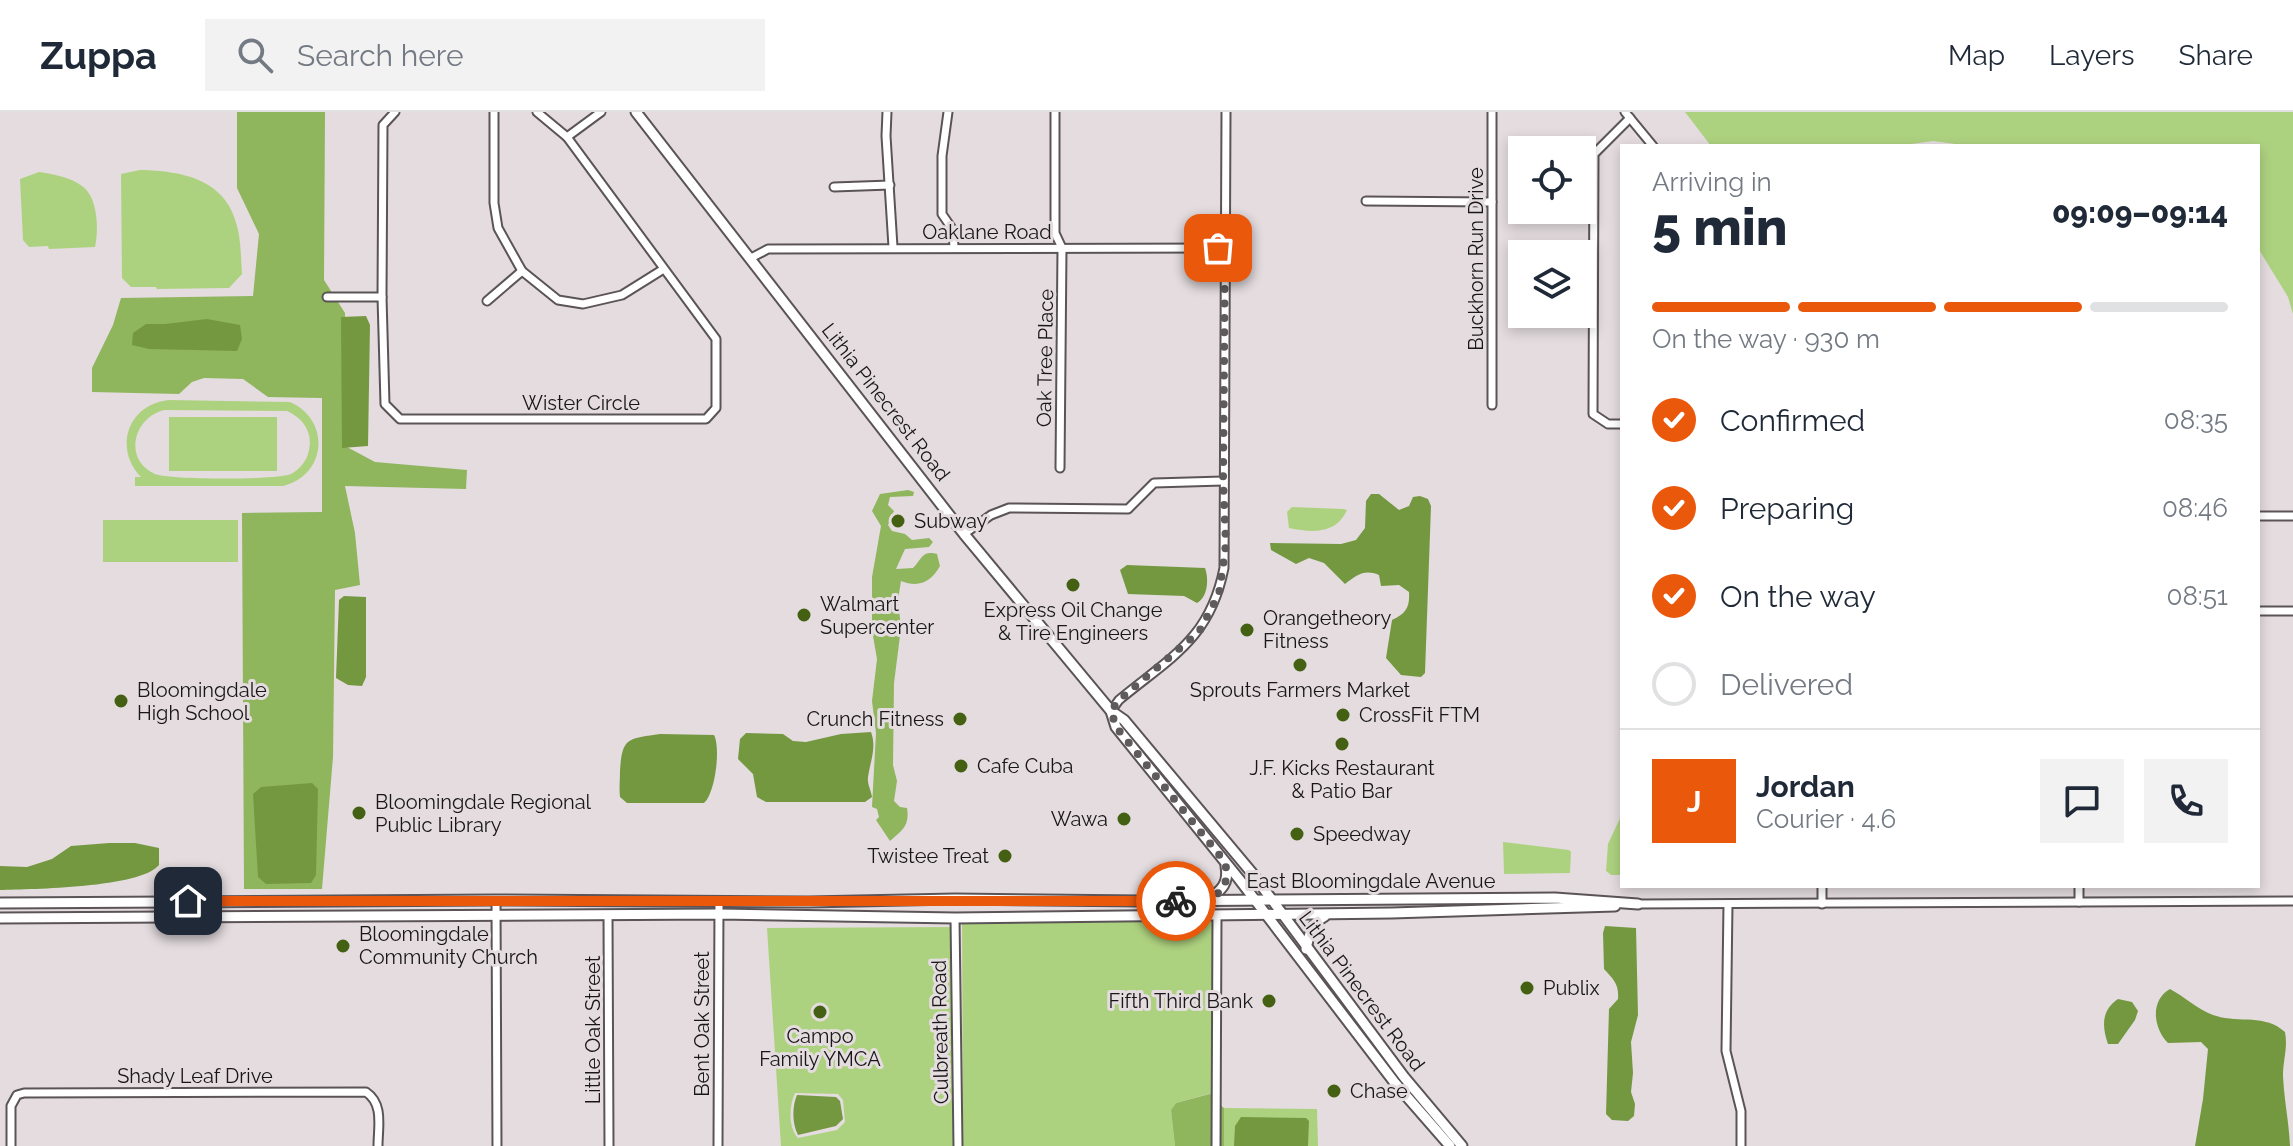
<!DOCTYPE html>
<html lang="en">
<head>
<meta charset="utf-8">
<style>
	:root { --surface:#fff; --page:#f2f2f3; --text:#1f2937; --muted:#747a83; --line:#e0e1e3; --accent:#ea580c }
	body { margin:0; font-family:Raleway,sans-serif; background:var(--page); color:var(--text); height:100vh; display:flex; flex-direction:column; font-size:30px; white-space:nowrap }
	* { box-sizing:border-box; margin:0 }
	p { font-size:26px; color:var(--muted) }
	.icon { flex:none; width:44px; height:44px; fill:none; stroke:currentColor; stroke-width:2; stroke-linecap:round; stroke-linejoin:round }
	.map { position:relative; flex:1; overflow:hidden }
	.panel { position:absolute; left:1620px; top:32px; width:640px; height:744px; display:flex; flex-direction:column; background:var(--surface); border-radius:0px; box-shadow:0 4px 12px #0003 }
	.panel>* { flex:none }
	.buttons { position:absolute; left:1508px; top:24px; display:grid; gap:16px }
	.buttons a { display:grid; place-items:center; width:88px; height:88px; border-radius:0px; background:var(--surface); box-shadow:0 4px 12px #0003; font-size:40px }
	.pin { position:absolute; display:grid; place-items:center; width:68px; height:68px; color:#fff; margin:-34px; border-radius:16px; box-shadow:0 4px 12px #0006 }
	.courier { position:absolute; display:grid; place-items:center; width:80px; height:80px; margin:-40px; border:6px solid #ea580c; border-radius:50%; background:#fff; color:#222; box-shadow:0 2px 10px #0007 }
	.summary em { font-style:normal; font-weight:800 }
	.summary div { display:flex; flex-direction:column-reverse }
	.summary { display:flex; align-items:center; justify-content:space-between; height:136px; padding:0 32px }
	h1 { font-size:52px; font-weight:800; line-height:60px }
	.bar { display:grid; grid-template-columns:repeat(4,1fr); gap:12px 8px; align-content:center; height:96px; padding:0 32px }
	.bar i { height:10px; border-radius:6px; background:var(--line) }
	.bar .selected { background:var(--accent) }
	.bar p { grid-column:span 4 }
	.line { display:flex; align-items:center; gap:20px; padding:0 32px; border-top:2px solid var(--line) }
	.line div { flex:1 }
	.round { display:grid; place-items:center; flex:none; width:84px; height:84px; border-radius:0px; background:var(--page) }
	ol { padding:0 32px; list-style:none }
	li { display:flex; align-items:center; gap:24px; height:88px }
	li p { margin-inline-start:auto }
	li .icon { padding:8px; border-radius:50%; background:var(--accent); color:#fff; stroke-width:4 }
	li:last-child { color:var(--muted) }
	li i { width:44px; height:44px; border:4px solid var(--line); border-radius:50% }
	header { display:flex; align-items:center; gap:48px; box-sizing:border-box; height:112px; padding:0 40px; background:var(--surface); border-bottom:2px solid var(--line) }
	header strong { font-size:38px }
	nav { display:flex; gap:44px; margin-inline-start:auto; font-size:28px }
	.search { width:560px; height:72px; background:var(--page); display:flex; align-items:center; gap:20px; box-sizing:border-box; padding:0 28px; border-radius:0px; color:var(--muted); font-size:30px }
	.map>svg:first-child { display:block }
</style>
</head>
<body>
<header>
<strong>Zuppa</strong>
<div class="search"><svg class="icon" aria-label="search" viewBox="0 0 24 24"><circle cx="10" cy="10" r="6"/><path d="M15 15l6 6"/></svg>Search here</div>
<nav><a>Map</a><a>Layers</a><a>Share</a></nav>
</header>
<div class="map">
<svg width="2293" height="1034" viewBox="0 0 2293 1034">
	<rect width="100%" height="100%" fill="#e4dcdf"/>
	<g fill="#add27f" fill-rule="evenodd">
		<polygon points="1685,0 2293,0 2293,202 2288,185 2258,136 2258,34 1971,34 1933,29 1897,34 1711,34"/>
		<path d="M 140,58 C 183,59 228,67 238,118 C 241,132 241,148 242,162 L 229,176 L 157,177 L 156,175 L 131,175 L 122,166 L 121,62 Z"/>
		<path d="M 39,60 C 52,62 71,65 82,74 C 98,85 99,118 95,135 L 49,137 L 48,134 L 29,135 L 23,128 L 20,67 Z"/>
		<path d="M 169,288 L 290,290 C 331,308 327,363 283,374 L 135,374 L 135,365 L 141,365 C 113,336 128,292 169,288 ZM 164,298 L 287,299 C 303,306 313,320 309,338 C 307,349 300,357 291,362 C 278,368 169,368 155,362 C 123,348 133,306 164,298 Z"/>
		<rect x="169" y="305" width="108" height="54"/>
		<path d="M 1292,395 L 1343,397 L 1347,398 C 1336,422 1313,421 1289,416 L 1287,400 Z"/>
		<rect x="103" y="408" width="135" height="42"/>
		<polygon points="1622,702 1622,763 1611,763 1606,759 1608,732"/>
		<polygon points="1503,730 1569,738 1571,740 1570,761 1504,762"/>
		<polygon points="962,806 1213,807 1212,981 1176,991 1171,998 1175,1034 963,1034"/>
		<path d="M 951,815 L 954,1034 L 781,1034 L 767,816 ZM 795,981 L 838,982 L 843,988 L 845,1010 L 837,1018 L 798,1026 C 788,1015 789,994 795,981 Z"/>
		<polygon points="1224,996 1317,997 1318,1034 1224,1034"/>
	</g>
	<g fill="#8fb55d">
		<polygon points="237,0 325,0 324,168 345,201 345,334 375,350 467,358 466,377 345,374 355,421 360,473 335,478 333,645 322,777 244,777 242,401 322,400 322,286 268,285 243,267 204,266 192,270 179,282 92,280 92,256 113,213 121,186 253,184 259,122 237,76"/>
		<path d="M 908,378 L 914,380 L 913,384 L 890,385 L 888,393 L 894,399 L 888,413 L 892,419 L 905,422 L 912,428 L 929,426 L 933,430 L 929,435 L 905,437 L 896,457 L 913,456 C 922,447 922,438 937,442 L 940,454 C 931,470 919,476 901,469 L 898,488 L 901,516 L 894,571 L 893,653 L 897,669 L 894,689 L 900,695 L 907,696 C 910,714 902,718 890,729 L 876,708 L 879,705 L 877,697 L 872,695 L 876,621 L 872,589 L 877,547 L 872,518 L 872,465 L 881,414 L 872,399 L 880,382 Z"/>
		<polygon points="1217,980 1217,990 1224,996 1224,1034 1175,1034 1171,998 1176,991"/>
	</g>
	<g fill="#749840">
		<polygon points="366,204 370,213 368,334 342,336 341,205"/>
		<polygon points="207,207 240,213 242,227 237,239 149,237 132,233 133,221 146,212 165,212"/>
		<path d="M 1371,382 L 1379,382 L 1399,398 L 1409,394 L 1413,385 L 1420,384 L 1428,387 L 1431,394 L 1425,561 L 1421,565 L 1401,563 L 1386,546 L 1392,508 C 1406,502 1410,495 1409,480 L 1399,473 L 1381,474 L 1379,463 C 1364,457 1357,463 1345,472 L 1324,451 L 1309,446 L 1296,452 L 1271,438 L 1270,431 L 1341,432 L 1356,428 L 1365,416 L 1366,389 Z"/>
		<path d="M 1127,453 L 1205,456 C 1209,467 1208,485 1197,491 L 1184,484 L 1128,482 L 1120,458 Z"/>
		<polygon points="344,484 366,485 366,565 362,574 348,573 336,566 339,488"/>
		<path d="M 871,620 C 877,636 870,650 868,665 C 867,672 871,678 872,685 L 865,690 L 766,690 L 757,685 L 753,662 L 738,647 L 740,627 L 746,621 L 783,622 L 793,629 L 806,630 L 841,622 Z"/>
		<path d="M 660,622 L 714,623 C 721,636 715,682 704,691 L 627,691 L 620,685 C 619,676 620,668 620,659 C 622,624 629,627 660,622 Z"/>
		<polygon points="312,671 318,677 316,763 311,771 266,772 258,765 253,682 261,675"/>
		<path d="M 109,731 L 135,731 L 159,736 L 159,753 C 140,776 32,777 0,778 L 0,754 L 27,755 L 52,747 L 71,734 Z"/>
		<path d="M 1605,814 L 1636,816 L 1638,903 L 1631,930 L 1633,961 L 1631,980 L 1635,992 L 1634,1004 L 1628,1009 L 1612,1008 L 1606,1002 L 1609,897 L 1618,887 C 1619,872 1614,868 1604,857 L 1603,821 Z"/>
		<path d="M 2170,877 C 2185,885 2197,897 2213,903 C 2238,912 2264,901 2285,920 C 2288,936 2283,948 2283,964 C 2284,987 2289,1011 2290,1034 L 2195,1034 L 2203,987 L 2208,937 L 2201,930 L 2168,931 C 2153,916 2150,888 2170,877 Z"/>
		<path d="M 2118,887 L 2132,890 L 2138,899 L 2135,908 L 2118,932 L 2108,932 C 2102,915 2101,898 2118,887 Z"/>
		<path d="M 797,983 L 836,985 L 840,989 L 843,1007 L 836,1014 L 798,1023 C 792,1012 792,994 797,983 Z"/>
		<polygon points="1241,1005 1306,1006 1309,1009 1308,1034 1234,1034 1235,1014"/>
	</g>
	<g fill="none" stroke-linecap="round" stroke-linejoin="round">
		<defs>
			<g id="minor">
				<polyline points="395,0 383,13 382,185 385,292 400,307 706,307 716,296 716,227 567,25 537,0"/>
				<polyline points="494,0 494,91 498,116 522,159 558,188 583,192 622,183 662,158"/>
				<polyline points="887,0 886,24 893,135"/>
				<polyline points="948,0 942,44 942,102 953,118 954,136"/>
				<polyline points="1055,0 1055,121 1062,136 1060,356"/>
				<polyline points="1492,0 1492,293"/>
				<polyline points="1625,0 1653,34"/>
				<polyline points="567,25 601,0"/>
				<polyline points="834,75 890,73"/>
				<polyline points="1366,89 1492,90"/>
				<polyline points="751,146 768,137 1225,136"/>
				<polyline points="327,185 382,185"/>
				<polyline points="487,189 522,159"/>
				<polyline points="1622,312 1608,312 1593,302 1594,42 1630,6"/>
				<polyline points="2258,404 2293,404"/>
				<polyline points="964,422 991,403 1009,396 1128,397 1154,371 1223,369"/>
				<polyline points="2258,499 2293,499"/>
				<path d="M 1111,599 L 1119,588 C 1171,545 1210,527 1224,456 L 1226,0"/>
				<polyline points="1822,774 1822,792"/>
				<polyline points="2079,774 2079,790"/>
				<polyline points="496,788 497,1034"/>
				<polyline points="1638,792 2293,789"/>
				<polyline points="1728,792 1726,939 1741,999 1741,1034"/>
				<polyline points="608,803 609,1034"/>
				<polyline points="955,806 958,1034"/>
				<path d="M 11,1034 L 11,994 L 17,983 L 24,981 L 366,980 C 384,992 378,1015 378,1034"/>
				<polyline points="718,1034 719,789"/>
				<polyline points="1216,1034 1217,803"/>
			</g>
			<g id="major">
				<polyline points="636,0 964,422 1111,599 1124,608 1252,761 1404,965 1462,1034"/>
				<polyline points="1111,599 1116,615 1239,767 1395,971 1450,1034"/>
				<path d="M 1209,787 C 1222,778 1229,771 1226,754"/>
				<polyline points="0,791 496,788 808,790 955,787 1143,789 1555,786 1638,792"/>
				<polyline points="0,806 719,802 955,806 1392,801 1615,794"/>
				<path d="M 1306,837 C 1309,822 1312,811 1325,804"/>
			</g>
		</defs>
		<use href="#minor" stroke="#5b5457" stroke-width="11"/>
		<use href="#major" stroke="#5b5457" stroke-width="13"/>
		<use href="#minor" stroke="#fff" stroke-width="7"/>
		<use href="#major" stroke="#fff" stroke-width="9"/>
	</g>
	<g fill="none" stroke-linecap="round" stroke-linejoin="round">
		<path stroke="#5f5b5d" stroke-width="8" stroke-dasharray="0 14.4" d="M 1176,789 C 1204,788 1233,789 1225,750 L 1116,615 L 1111,599 L 1119,588 L 1199,520 L 1219,482 L 1226,432 L 1223,369 L 1225,136 L 1218,136"/>
		<polyline stroke="#ea580c" stroke-width="10" points="188,789 1176,789"/>
	</g>
	<g fill="#446113" stroke="#e4dcdf" stroke-width="3">
		<circle cx="898" cy="409" r="8"/>
		<circle cx="1073" cy="473" r="8"/>
		<circle cx="804" cy="503" r="8"/>
		<circle cx="1247" cy="518" r="8"/>
		<circle cx="1300" cy="553" r="8"/>
		<circle cx="121" cy="589" r="8"/>
		<circle cx="1343" cy="603" r="8"/>
		<circle cx="960" cy="607" r="8"/>
		<circle cx="1342" cy="632" r="8"/>
		<circle cx="961" cy="654" r="8"/>
		<circle cx="359" cy="701" r="8"/>
		<circle cx="1124" cy="707" r="8"/>
		<circle cx="1297" cy="722" r="8"/>
		<circle cx="1005" cy="744" r="8"/>
		<circle cx="343" cy="834" r="8"/>
		<circle cx="1527" cy="876" r="8"/>
		<circle cx="1269" cy="889" r="8"/>
		<circle cx="820" cy="900" r="8"/>
		<circle cx="1334" cy="979" r="8"/>
	</g>
	<g text-anchor="middle" dominant-baseline="central" stroke-width="6" stroke-linejoin="round" paint-order="stroke">
		<g font-size="20" fill="#181617" stroke="#e4dcdf">
			<text x="987" y="120">Oaklane Road</text>
			<text transform="translate(1476 147) rotate(-90)">Buckhorn Run Drive</text>
			<text transform="translate(1045 246) rotate(-89)">Oak Tree Place</text>
			<text transform="translate(886 290) rotate(52)">Lithia Pinecrest Road</text>
			<text x="581" y="291">Wister Circle</text>
			<text x="1371" y="769">East Bloomingdale Avenue</text>
			<text transform="translate(1362 879) rotate(53)">Lithia Pinecrest Road</text>
			<text transform="translate(702 912) rotate(-90)">Bent Oak Street</text>
			<text transform="translate(593 918) rotate(-90)">Little Oak Street</text>
			<text transform="translate(940 920) rotate(-91)">Culbreath Road</text>
			<text x="195" y="964">Shady Leaf Drive</text>
		</g>
		<g font-size="20" fill="#181617" stroke="#e4dcdf" text-anchor="start">
			<text x="914" y="409">Subway</text>
			<text x="820" y="492">Walmart<tspan x="820" dy="23">Supercenter</tspan></text>
			<text x="1073" y="498" text-anchor="middle">Express Oil Change<tspan x="1073" dy="23">&amp; Tire Engineers</tspan></text>
			<text x="1263" y="506">Orangetheory<tspan x="1263" dy="23">Fitness</tspan></text>
			<text x="137" y="578">Bloomingdale<tspan x="137" dy="23">High School</tspan></text>
			<text x="1300" y="578" text-anchor="middle">Sprouts Farmers Market</text>
			<text x="1359" y="603">CrossFit FTM</text>
			<text x="944" y="607" text-anchor="end">Crunch Fitness</text>
			<text x="977" y="654">Cafe Cuba</text>
			<text x="1342" y="656" text-anchor="middle">J.F. Kicks Restaurant<tspan x="1342" dy="23">&amp; Patio Bar</tspan></text>
			<text x="375" y="690">Bloomingdale Regional<tspan x="375" dy="23">Public Library</tspan></text>
			<text x="1108" y="707" text-anchor="end">Wawa</text>
			<text x="1313" y="722">Speedway</text>
			<text x="989" y="744" text-anchor="end">Twistee Treat</text>
			<text x="359" y="822">Bloomingdale<tspan x="359" dy="23">Community Church</tspan></text>
			<text x="1543" y="876">Publix</text>
			<text x="1253" y="889" text-anchor="end">Fifth Third Bank</text>
			<text x="820" y="924" text-anchor="middle">Campo<tspan x="820" dy="23">Family YMCA</tspan></text>
			<text x="1350" y="979">Chase</text>
		</g>
	</g>
</svg>
<div class="buttons">
<a><svg class="icon" aria-label="locate" viewBox="0 0 24 24"><circle cx="12" cy="12" r="6"/><path d="M12 2v4M12 18v4M2 12h4M18 12h4"/></svg></a>
<a><svg class="icon" aria-label="layers" viewBox="0 0 24 24"><path d="M12 4l9 5-9 5-9-5zM3 14l9 5 9-5"/></svg></a>
</div>
<div class="pin" style="left:1218px;top:136px;background:#ea580c"><svg class="icon" aria-label="bag" viewBox="0 0 24 24"><path d="M5 8h14l-1 12H6zM9 8a3 3 0 0 1 6 0"/></svg></div>
<div class="pin" style="left:188px;top:789px;background:#1f2937"><svg class="icon" aria-label="home" viewBox="0 0 24 24"><path d="M3 11l9-7 9 7M6 9v11h12V9"/></svg></div>
<div class="courier" style="left:1176px;top:789px"><svg class="icon" aria-label="bike" viewBox="0 0 24 24"><circle cx="6" cy="16" r="4"/><circle cx="18" cy="16" r="4"/><path d="M6 16l4-8h5l3 8M10 8l3 8H6M13 5h3"/></svg></div>
<section class="panel">
<div class="summary"><div><h1>5 min</h1><p>Arriving in</p></div><em>09:09–09:14</em></div>
<div class="bar"><i class="selected"></i><i class="selected"></i><i class="selected"></i><i></i><p>On the way · 930 m</p></div>
<ol>
<li><svg class="icon" aria-label="check" viewBox="0 0 24 24"><path d="M5 12l5 5 9-10"/></svg>Confirmed<p>08:35</p></li>
<li><svg class="icon" aria-label="check" viewBox="0 0 24 24"><path d="M5 12l5 5 9-10"/></svg>Preparing<p>08:46</p></li>
<li><svg class="icon" aria-label="check" viewBox="0 0 24 24"><path d="M5 12l5 5 9-10"/></svg>On the way<p>08:51</p></li>
<li><i></i>Delivered</li>
</ol>
<div class="line" style="height:144px"><b class="round" style="background:var(--accent);color:#fff">J</b><div><b>Jordan</b><p>Courier · 4.6</p></div><a class="round"><svg class="icon" aria-label="chat" viewBox="0 0 24 24"><path d="M4 5h16v11H9l-5 4z"/></svg></a><a class="round"><svg class="icon" aria-label="phone" viewBox="0 0 24 24"><path d="M5 4h4l2 5-3 2q2 4 5 5l2-3 5 2v4C11 20 4 13 5 4z"/></svg></a></div>
</section>
</div>
</body>
</html>
